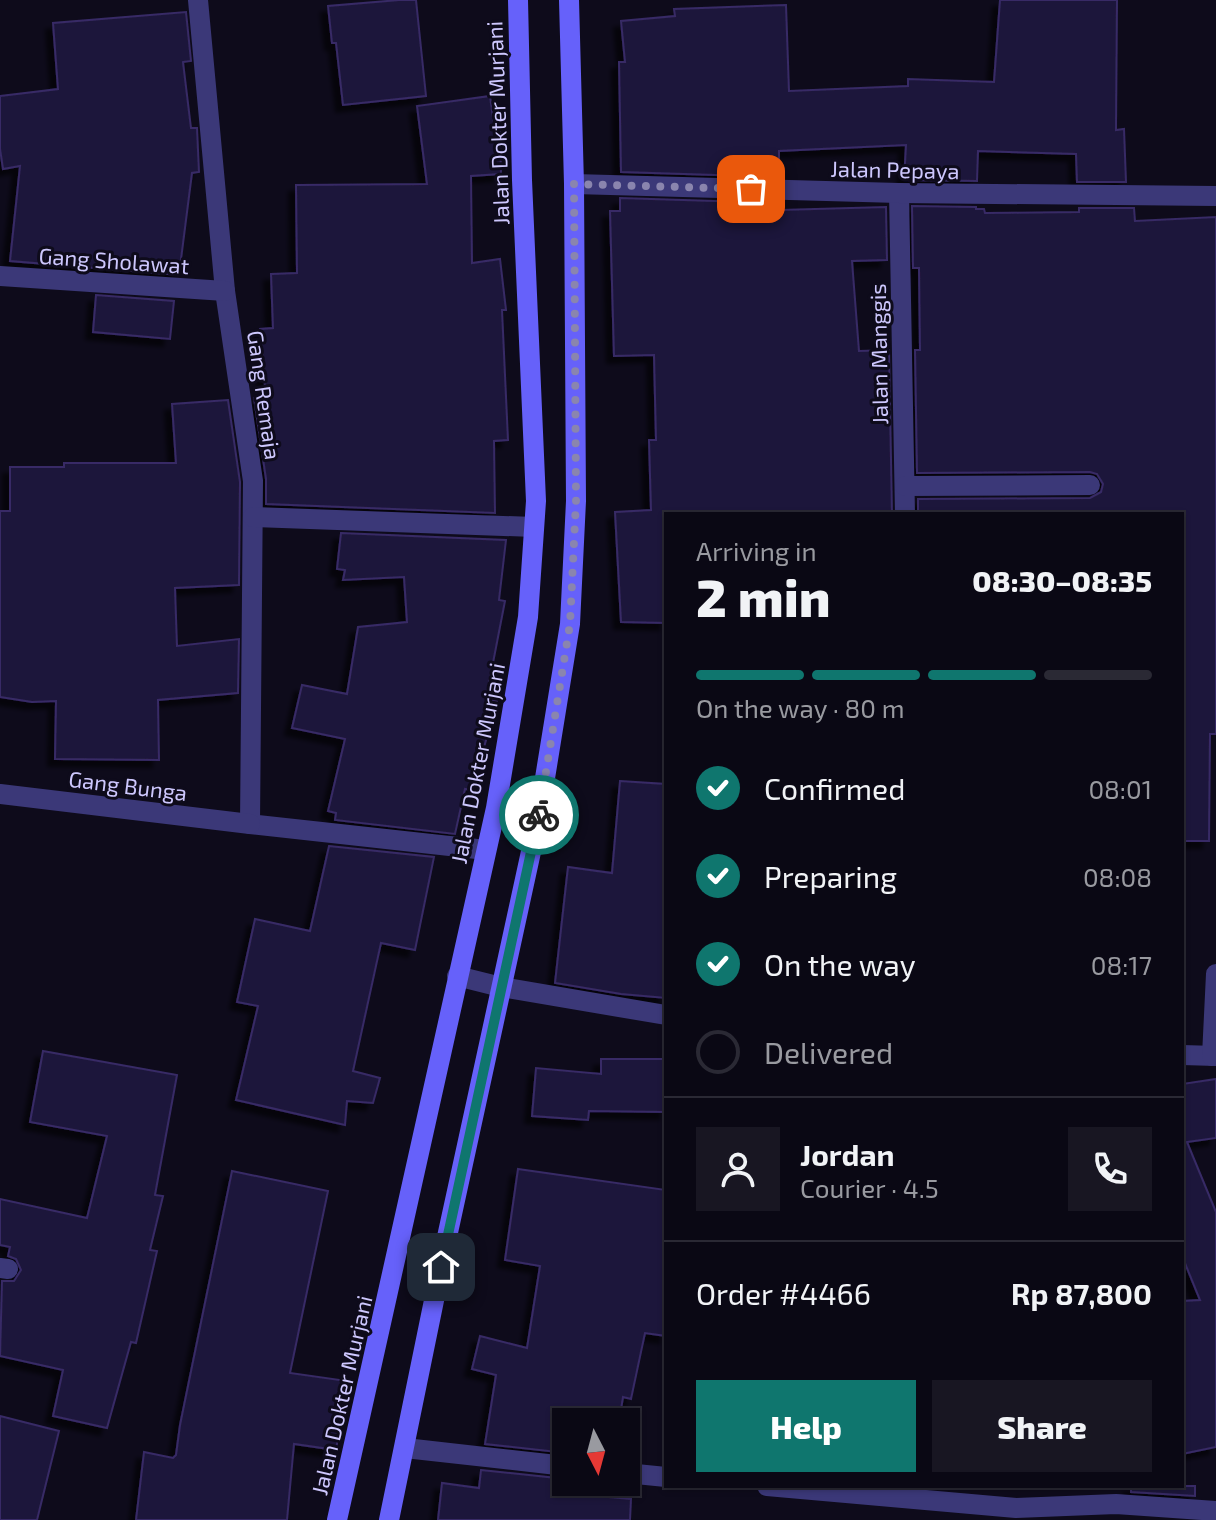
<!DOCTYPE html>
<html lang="en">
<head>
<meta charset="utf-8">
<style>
	:root { --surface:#0a0814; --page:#181622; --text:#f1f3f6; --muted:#999aa0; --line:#2a2934; --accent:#0f766e }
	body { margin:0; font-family:"Exo 2",sans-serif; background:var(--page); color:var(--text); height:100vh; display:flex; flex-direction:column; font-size:30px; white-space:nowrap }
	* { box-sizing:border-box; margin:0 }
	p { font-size:26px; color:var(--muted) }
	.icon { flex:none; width:44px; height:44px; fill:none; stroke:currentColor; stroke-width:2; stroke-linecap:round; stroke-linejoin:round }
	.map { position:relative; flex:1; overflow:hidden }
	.drawer { position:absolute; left:664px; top:512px; width:520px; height:976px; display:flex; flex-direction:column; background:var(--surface); border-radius:0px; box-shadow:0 2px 6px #0004,0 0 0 2px var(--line) }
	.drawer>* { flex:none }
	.needle { width:52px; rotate:174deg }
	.buttons { position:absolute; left:552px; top:1408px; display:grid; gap:16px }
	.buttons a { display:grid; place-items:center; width:88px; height:88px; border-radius:0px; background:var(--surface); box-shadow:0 2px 6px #0004,0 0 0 2px var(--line); font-size:40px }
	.pin { position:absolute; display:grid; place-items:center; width:68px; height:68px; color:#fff; margin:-34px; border-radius:16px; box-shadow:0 4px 12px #0006 }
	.courier { position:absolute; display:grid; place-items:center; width:80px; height:80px; margin:-40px; border:6px solid #0f766e; border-radius:50%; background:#fff; color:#222; box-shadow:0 2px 10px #0007 }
	.headline em { font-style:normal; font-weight:800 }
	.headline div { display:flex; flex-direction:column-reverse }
	.headline { display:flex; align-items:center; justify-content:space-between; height:136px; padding:0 32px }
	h1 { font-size:52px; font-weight:800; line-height:60px }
	.bar { display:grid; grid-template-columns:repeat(4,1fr); gap:12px 8px; align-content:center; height:96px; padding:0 32px }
	.bar i { height:10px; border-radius:6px; background:var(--line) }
	.bar .active { background:var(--accent) }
	.bar p { grid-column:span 4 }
	.line { display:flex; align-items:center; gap:20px; padding:0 32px; border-top:2px solid var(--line) }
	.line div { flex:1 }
	.round { display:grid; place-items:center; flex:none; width:84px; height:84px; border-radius:0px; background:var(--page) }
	ol { padding:0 32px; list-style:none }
	li { display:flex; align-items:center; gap:24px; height:88px }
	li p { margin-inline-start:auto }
	li .icon { padding:8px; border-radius:50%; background:var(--accent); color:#fff; stroke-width:4 }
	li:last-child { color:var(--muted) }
	li i { width:44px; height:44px; border:4px solid var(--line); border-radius:50% }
	.cta { display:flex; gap:16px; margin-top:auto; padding:16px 32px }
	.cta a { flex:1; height:92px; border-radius:0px; background:var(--accent); color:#fff; font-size:32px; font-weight:800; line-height:92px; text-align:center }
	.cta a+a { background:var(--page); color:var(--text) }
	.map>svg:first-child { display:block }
</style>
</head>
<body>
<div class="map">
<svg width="1216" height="1520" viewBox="0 0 1216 1520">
	<defs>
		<filter id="shadow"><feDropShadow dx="-7" dy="7" stdDeviation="2" flood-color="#0009"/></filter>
	</defs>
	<rect width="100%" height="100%" fill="#0e0b1b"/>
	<g fill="#1f183b" stroke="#372b66" stroke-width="2" filter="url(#shadow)">
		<polygon points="399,0 416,0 426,96 343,105 336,43 332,43 328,6"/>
		<polygon points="1000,0 1117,0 1116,130 1124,129 1126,182 1077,182 1076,154 978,151 977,181 904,180 906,145 779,151 779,177 621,172 619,62 625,62 621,21 675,16 674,9 786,5 789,91 908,86 908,79 994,82"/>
		<polygon points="186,12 191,61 183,62 191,128 197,128 199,172 192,173 179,275 10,261 20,166 3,169 0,149 0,96 58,89 53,23"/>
		<polygon points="490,96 495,132 500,132 501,174 471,176 472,263 500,259 506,310 502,310 508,440 494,441 495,513 266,504 266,479 254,398 266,397 260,329 273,328 271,274 297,273 296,185 427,184 417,106"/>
		<polygon points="620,198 780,203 780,210 886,207 887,260 852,261 859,351 889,350 892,514 666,514 666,623 621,622 615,512 651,510 649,440 656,440 654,355 614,356 610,211 620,211"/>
		<polygon points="912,206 976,207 976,209 984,209 985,213 1079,212 1079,208 1134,208 1135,221 1216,217 1216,734 1210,734 1209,841 1182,841 1182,514 918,514 918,499 1090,498 1101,492 1103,484 1097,474 1090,472 917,473 915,350 920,350 919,268 913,268"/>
		<polygon points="96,295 174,301 170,339 93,332"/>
		<polygon points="228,400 240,482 239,585 175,588 177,646 239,639 238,693 158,700 159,760 55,759 56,701 32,702 0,697 0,511 10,511 10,467 64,467 64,463 176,463 172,404"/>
		<polygon points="341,533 506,540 499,600 505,601 486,699 497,701 483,751 480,750 471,790 465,789 455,834 335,820 336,813 328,811 345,739 292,728 302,685 347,694 358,627 407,622 404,577 343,580 345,570 337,569"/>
		<polygon points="620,781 666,784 666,998 621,994 555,983 568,867 612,873"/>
		<polygon points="329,846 434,857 415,950 381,943 353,1071 380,1078 373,1103 347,1101 345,1125 236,1100 258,1006 237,1002 255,919 310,931"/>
		<polygon points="43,1051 177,1075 155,1195 163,1196 150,1250 157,1251 136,1343 131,1342 107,1428 53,1416 63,1370 0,1356 2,1281 14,1281 21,1270 16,1259 8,1256 10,1247 0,1245 0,1199 87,1218 107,1136 30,1122"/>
		<polygon points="601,1059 666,1059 666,1112 589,1111 588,1120 532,1116 536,1068 601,1074"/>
		<polygon points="1216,1079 1216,1138 1187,1142 1216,1212 1216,1447 1182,1454 1182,1301 1200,1300 1182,1256 1182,1084"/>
		<polygon points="518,1169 666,1190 666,1336 645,1333 631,1399 623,1397 619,1422 566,1422 566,1453 485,1444 496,1375 472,1369 480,1336 527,1348 540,1266 505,1260"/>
		<polygon points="232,1171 328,1191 290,1373 347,1381 336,1450 294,1444 287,1520 136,1520 144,1452 173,1458 176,1455 180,1425"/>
		<polygon points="0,1416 59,1431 37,1520 0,1520"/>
		<polygon points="481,1470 566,1479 566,1493 631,1499 630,1520 438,1520 442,1483 479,1488"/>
		<polygon points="1131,1486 1195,1486 1195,1496 1131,1492"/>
	</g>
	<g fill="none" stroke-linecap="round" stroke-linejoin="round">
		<g stroke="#3b3878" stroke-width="20">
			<polyline points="198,0 225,291 253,481 250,824 486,850"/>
			<polyline points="899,193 905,514"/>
			<polyline points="0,276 225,291"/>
			<polyline points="905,486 1090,485"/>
			<polyline points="253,517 534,527"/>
			<polyline points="0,794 250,824"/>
			<polyline points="457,976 501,987 666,1015"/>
			<polyline points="1182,1055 1216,1056"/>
			<polyline points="1212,1056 1216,974"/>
			<polyline points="0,1268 8,1269"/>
			<polyline points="405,1448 566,1466"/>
			<polyline points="626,1473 666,1477"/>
			<polyline points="767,1486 1016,1508 1116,1504 1216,1511"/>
		</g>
		<polyline stroke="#3b3878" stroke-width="20" points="574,184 899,193 1216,196"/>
		<g stroke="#6661fa" stroke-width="20">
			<polyline points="337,1520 496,808 528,617 536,501 522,180 518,0"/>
			<polyline points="389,1520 447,1237 539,815 570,624 576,501 574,184 569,0"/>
		</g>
	</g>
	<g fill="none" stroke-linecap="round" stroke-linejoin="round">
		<polyline stroke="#8a85ae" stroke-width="8" stroke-dasharray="0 14.4" points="539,815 570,624 576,501 574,184 751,189"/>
		<polyline stroke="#0f766e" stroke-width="10" points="441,1267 539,815"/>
	</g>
	<g text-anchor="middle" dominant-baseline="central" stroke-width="6" stroke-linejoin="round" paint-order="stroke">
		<g font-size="22" fill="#cdc7fd" stroke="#0e0b1b">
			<text transform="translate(497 123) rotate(-92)">Jalan Dokter Murjani</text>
			<text transform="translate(895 169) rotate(1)">Jalan Pepaya</text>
			<text transform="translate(114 260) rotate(4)">Gang Sholawat</text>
			<text transform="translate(878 354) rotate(-91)">Jalan Manggis</text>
			<text transform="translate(265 395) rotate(82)">Gang Remaja</text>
			<text transform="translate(477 763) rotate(-79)">Jalan Dokter Murjani</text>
			<text transform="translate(128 785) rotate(7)">Gang Bunga</text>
			<text transform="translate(341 1395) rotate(-77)">Jalan Dokter Murjani</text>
		</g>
	</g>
</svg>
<div class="buttons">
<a><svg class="needle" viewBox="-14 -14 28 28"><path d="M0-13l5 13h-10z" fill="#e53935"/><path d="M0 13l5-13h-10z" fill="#999aa0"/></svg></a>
</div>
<div class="pin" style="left:751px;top:189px;background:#ea580c"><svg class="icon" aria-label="bag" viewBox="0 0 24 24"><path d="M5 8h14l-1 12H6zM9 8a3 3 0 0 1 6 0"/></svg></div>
<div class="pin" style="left:441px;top:1267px;background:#1f2937"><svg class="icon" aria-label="home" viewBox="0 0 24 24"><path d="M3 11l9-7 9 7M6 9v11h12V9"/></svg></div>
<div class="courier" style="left:539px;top:815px"><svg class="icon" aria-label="bike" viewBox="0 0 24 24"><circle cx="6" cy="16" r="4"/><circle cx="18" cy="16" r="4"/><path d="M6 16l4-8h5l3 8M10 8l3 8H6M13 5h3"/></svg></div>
<section class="drawer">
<div class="headline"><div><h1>2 min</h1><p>Arriving in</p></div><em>08:30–08:35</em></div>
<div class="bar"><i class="active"></i><i class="active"></i><i class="active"></i><i></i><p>On the way · 80 m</p></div>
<ol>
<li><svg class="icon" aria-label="check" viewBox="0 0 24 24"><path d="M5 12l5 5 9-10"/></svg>Confirmed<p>08:01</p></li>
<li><svg class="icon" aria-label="check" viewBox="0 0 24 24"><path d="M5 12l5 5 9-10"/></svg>Preparing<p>08:08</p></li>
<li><svg class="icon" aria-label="check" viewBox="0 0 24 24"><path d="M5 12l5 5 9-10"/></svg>On the way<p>08:17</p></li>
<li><i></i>Delivered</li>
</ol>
<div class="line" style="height:144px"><a class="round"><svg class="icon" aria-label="person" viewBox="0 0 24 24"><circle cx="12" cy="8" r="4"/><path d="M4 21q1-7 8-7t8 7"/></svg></a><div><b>Jordan</b><p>Courier · 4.5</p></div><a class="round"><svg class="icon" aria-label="phone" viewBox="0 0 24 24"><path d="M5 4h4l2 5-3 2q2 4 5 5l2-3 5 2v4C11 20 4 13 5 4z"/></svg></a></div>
<div class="line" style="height:104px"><div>Order #4466</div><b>Rp 87,800</b></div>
<div class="cta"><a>Help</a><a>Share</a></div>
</section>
</div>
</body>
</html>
